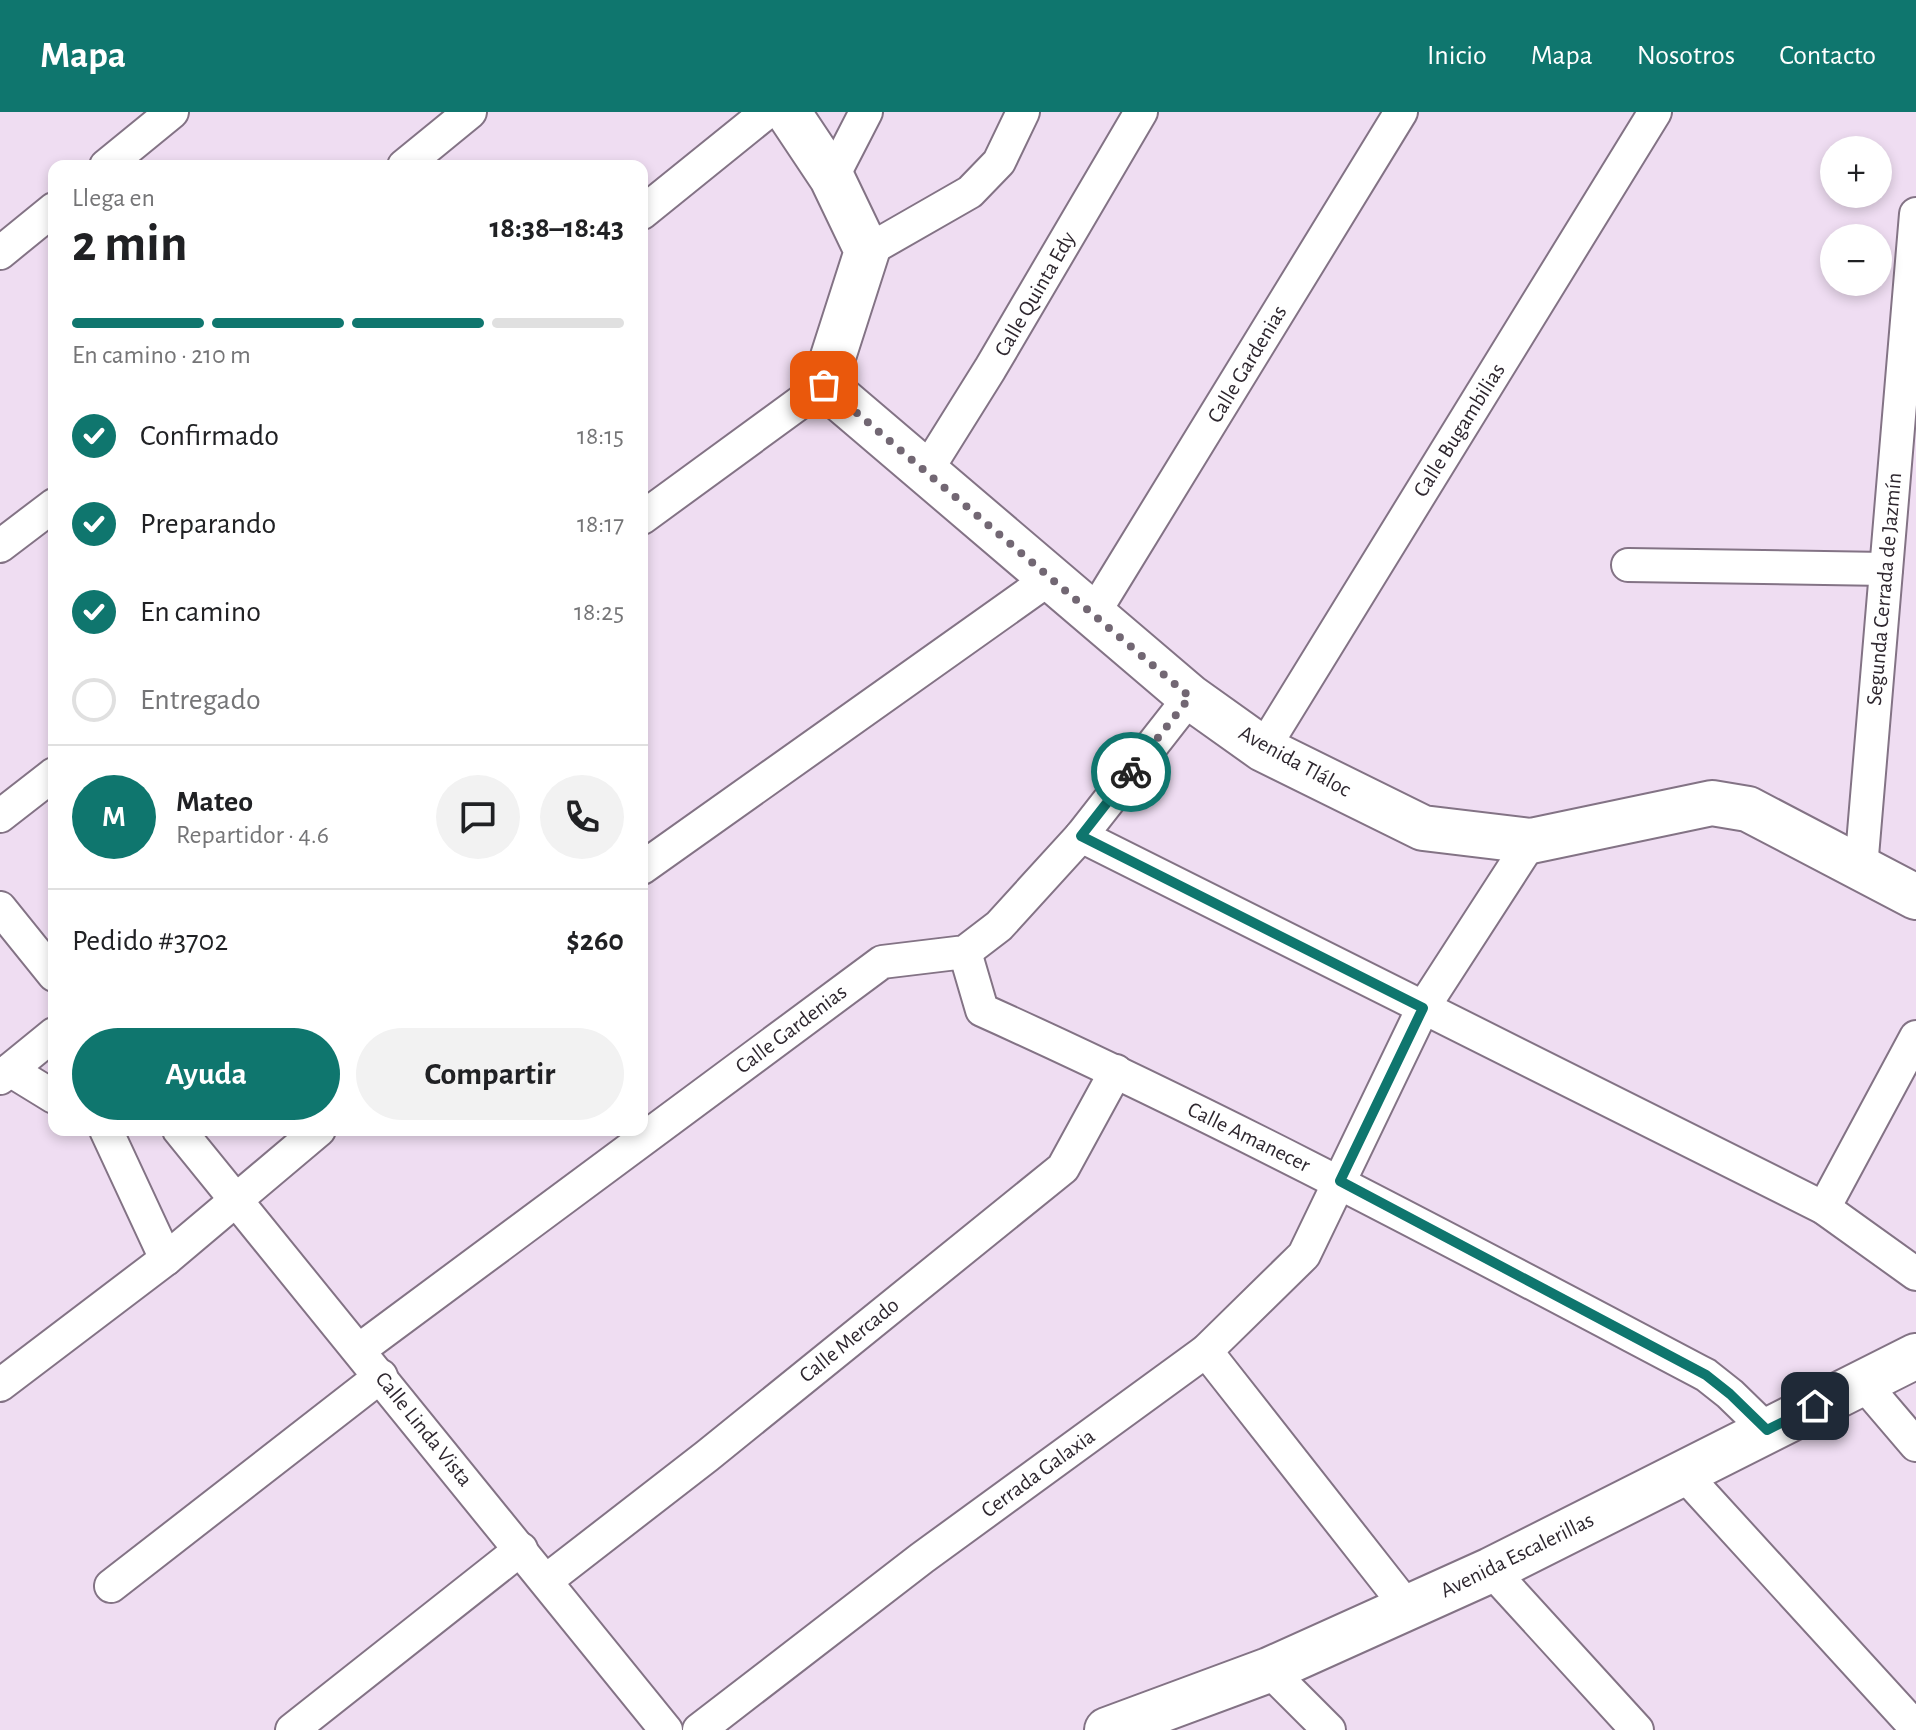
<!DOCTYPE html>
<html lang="es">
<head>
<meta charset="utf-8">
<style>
	:root { --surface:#fff; --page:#f2f2f2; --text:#202124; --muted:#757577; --line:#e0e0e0; --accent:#0f766e }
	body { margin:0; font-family:"Alegreya Sans",sans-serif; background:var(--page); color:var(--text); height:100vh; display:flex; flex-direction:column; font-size:30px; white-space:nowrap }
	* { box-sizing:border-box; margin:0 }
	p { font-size:26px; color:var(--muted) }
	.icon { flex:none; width:44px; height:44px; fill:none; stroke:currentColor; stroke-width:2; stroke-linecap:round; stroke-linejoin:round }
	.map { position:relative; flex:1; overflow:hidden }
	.drawer { position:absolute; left:48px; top:48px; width:600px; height:976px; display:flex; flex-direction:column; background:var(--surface); border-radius:16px; box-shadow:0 4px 12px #0003 }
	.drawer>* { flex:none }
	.buttons { position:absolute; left:1820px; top:24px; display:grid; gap:16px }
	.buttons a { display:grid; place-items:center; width:72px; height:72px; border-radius:50%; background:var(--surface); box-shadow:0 4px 12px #0003; font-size:40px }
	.pin { position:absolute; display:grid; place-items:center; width:68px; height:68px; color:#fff; margin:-34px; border-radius:16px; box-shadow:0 4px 12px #0006 }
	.courier { position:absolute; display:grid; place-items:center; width:80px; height:80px; margin:-40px; border:6px solid #0f766e; border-radius:50%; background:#fff; color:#222; box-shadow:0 2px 10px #0007 }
	.head em { font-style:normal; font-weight:700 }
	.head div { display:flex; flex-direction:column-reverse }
	.head { display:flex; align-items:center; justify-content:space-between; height:136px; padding:0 24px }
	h1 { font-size:52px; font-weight:700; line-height:60px }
	.bar { display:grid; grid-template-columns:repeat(4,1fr); gap:12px 8px; align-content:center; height:96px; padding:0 24px }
	.bar i { height:10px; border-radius:6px; background:var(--line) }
	.bar .current { background:var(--accent) }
	.bar p { grid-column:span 4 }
	.line { display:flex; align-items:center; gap:20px; padding:0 24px; border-top:2px solid var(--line) }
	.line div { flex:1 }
	.round { display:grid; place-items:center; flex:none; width:84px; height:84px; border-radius:42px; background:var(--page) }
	ol { padding:0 24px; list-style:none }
	li { display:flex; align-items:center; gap:24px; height:88px }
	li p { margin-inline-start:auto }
	li .icon { padding:8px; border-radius:50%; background:var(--accent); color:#fff; stroke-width:4 }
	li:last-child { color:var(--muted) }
	li i { width:44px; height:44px; border:4px solid var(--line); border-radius:50% }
	.button { display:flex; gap:16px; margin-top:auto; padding:16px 24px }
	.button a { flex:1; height:92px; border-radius:48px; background:var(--accent); color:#fff; font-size:32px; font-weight:700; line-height:92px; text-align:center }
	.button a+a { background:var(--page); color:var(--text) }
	header { display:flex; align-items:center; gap:48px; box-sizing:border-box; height:112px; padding:0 40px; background:var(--accent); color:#fff }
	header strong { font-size:38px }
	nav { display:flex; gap:44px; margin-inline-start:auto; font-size:28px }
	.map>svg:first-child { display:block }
</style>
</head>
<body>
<header>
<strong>Mapa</strong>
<nav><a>Inicio</a><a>Mapa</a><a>Nosotros</a><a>Contacto</a></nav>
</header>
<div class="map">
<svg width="1916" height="1618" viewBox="0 0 1916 1618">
	<rect width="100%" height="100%" fill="#efddf2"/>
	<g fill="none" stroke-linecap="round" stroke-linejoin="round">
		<defs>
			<g id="street">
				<polyline points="106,54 172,0"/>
				<polyline points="404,54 470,0"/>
				<polyline points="832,66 866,0"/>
				<polyline points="642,101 767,0"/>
				<polyline points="867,139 970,80 999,50 1023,0"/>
				<polyline points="0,141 54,97"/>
				<polyline points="925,361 990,257 1141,0"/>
				<polyline points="642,406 824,273"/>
				<polyline points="0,434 54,393"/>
				<polyline points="1628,453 1886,457"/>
				<polyline points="1092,504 1401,0"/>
				<polyline points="1263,637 1655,0"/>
				<polyline points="0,704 54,662"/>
				<polyline points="1081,724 1824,1096 1916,1162"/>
				<polyline points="642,756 1049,467"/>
				<polyline points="1861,756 1916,102"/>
				<polyline points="0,796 54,863"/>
				<path d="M 965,840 L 982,898 C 1229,1009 1467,1137 1706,1263 L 1730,1282 L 1767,1318"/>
				<polyline points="10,958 54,985"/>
				<polyline points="0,966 54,922"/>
				<polyline points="106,1018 166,1147"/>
				<polyline points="179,1018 666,1618"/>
				<polyline points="1824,1096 1916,925"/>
				<polyline points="359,1238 882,850 965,840 999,814 1081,724 1190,585"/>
				<polyline points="1206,1239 1408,1496"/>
				<polyline points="1863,1271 1916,1333"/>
				<polyline points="0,1273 166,1147 319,1018"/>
				<polyline points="1683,1361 1916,1616"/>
				<polyline points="1491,1458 1637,1618"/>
				<polyline points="547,1468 707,1344 1063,1056 1116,959"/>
				<polyline points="111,1474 381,1264"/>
				<polyline points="1269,1558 1329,1618"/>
				<polyline points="292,1618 521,1437"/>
				<polyline points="699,1618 922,1446 1206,1239 1304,1143 1423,896 1531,729"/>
			</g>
			<g id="secondary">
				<polyline points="788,0 832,66 867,139 824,273 1190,585 1263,637 1423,716 1531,729 1712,691 1748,697 1916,785"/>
				<polyline points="1107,1618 1269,1558 1491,1458 1916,1244"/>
			</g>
		</defs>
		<use href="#street" stroke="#837385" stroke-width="36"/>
		<use href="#secondary" stroke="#837385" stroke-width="48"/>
		<use href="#street" stroke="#fff" stroke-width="32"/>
		<use href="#secondary" stroke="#fff" stroke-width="44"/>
	</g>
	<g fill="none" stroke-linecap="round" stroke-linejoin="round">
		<polyline stroke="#726773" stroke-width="8" stroke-dasharray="0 14.4" points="824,273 1190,585 1131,660"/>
		<polyline stroke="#0f766e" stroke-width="10" points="1131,660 1081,724 1423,896 1340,1069 1706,1263 1730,1282 1767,1318 1815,1294"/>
	</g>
	<g text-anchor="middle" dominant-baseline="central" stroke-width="6" stroke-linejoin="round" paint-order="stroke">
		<g font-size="22" fill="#2e272f" stroke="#fff">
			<text transform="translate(1035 182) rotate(-60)">Calle Quinta Edy</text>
			<text transform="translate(1247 252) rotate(-59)">Calle Gardenias</text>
			<text transform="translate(1459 318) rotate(-58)">Calle Bugambilias</text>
			<text transform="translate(1884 477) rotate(-85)">Segunda Cerrada de Jazmín</text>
			<text transform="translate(1295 649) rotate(29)">Avenida Tláloc</text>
			<text transform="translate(791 917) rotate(-37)">Calle Gardenias</text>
			<text transform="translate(1249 1025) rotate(26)">Calle Amanecer</text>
			<text transform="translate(849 1228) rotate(-39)">Calle Mercado</text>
			<text transform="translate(424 1317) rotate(51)">Calle Linda Vista</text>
			<text transform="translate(1038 1361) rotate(-36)">Cerrada Galaxia</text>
			<text transform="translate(1517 1443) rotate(-26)">Avenida Escalerillas</text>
		</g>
	</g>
</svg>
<div class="buttons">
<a>+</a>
<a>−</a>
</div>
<div class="pin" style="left:824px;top:273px;background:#ea580c"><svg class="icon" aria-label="bag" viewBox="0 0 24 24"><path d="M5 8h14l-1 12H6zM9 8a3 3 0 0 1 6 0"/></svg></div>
<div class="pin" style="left:1815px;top:1294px;background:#1f2937"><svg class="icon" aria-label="home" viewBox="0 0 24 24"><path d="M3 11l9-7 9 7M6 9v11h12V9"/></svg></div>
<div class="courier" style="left:1131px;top:660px"><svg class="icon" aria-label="bike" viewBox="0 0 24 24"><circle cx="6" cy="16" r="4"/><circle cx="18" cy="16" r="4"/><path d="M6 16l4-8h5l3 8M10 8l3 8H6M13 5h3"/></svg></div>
<section class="drawer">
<div class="head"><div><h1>2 min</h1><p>Llega en</p></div><em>18:38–18:43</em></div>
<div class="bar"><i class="current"></i><i class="current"></i><i class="current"></i><i></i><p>En camino · 210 m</p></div>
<ol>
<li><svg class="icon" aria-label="check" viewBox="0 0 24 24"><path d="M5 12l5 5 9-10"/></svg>Confirmado<p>18:15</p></li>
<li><svg class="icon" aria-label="check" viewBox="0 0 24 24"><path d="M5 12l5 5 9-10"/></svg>Preparando<p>18:17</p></li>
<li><svg class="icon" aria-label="check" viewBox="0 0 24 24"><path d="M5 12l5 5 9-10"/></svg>En camino<p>18:25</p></li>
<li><i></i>Entregado</li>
</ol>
<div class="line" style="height:144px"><b class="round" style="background:var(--accent);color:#fff">M</b><div><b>Mateo</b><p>Repartidor · 4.6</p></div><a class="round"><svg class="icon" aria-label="chat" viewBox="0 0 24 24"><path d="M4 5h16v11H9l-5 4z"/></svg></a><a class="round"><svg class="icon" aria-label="phone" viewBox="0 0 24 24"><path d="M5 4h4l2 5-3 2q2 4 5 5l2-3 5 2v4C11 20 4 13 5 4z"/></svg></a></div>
<div class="line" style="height:104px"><div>Pedido #3702</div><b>$260</b></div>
<div class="button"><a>Ayuda</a><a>Compartir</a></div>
</section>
</div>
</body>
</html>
